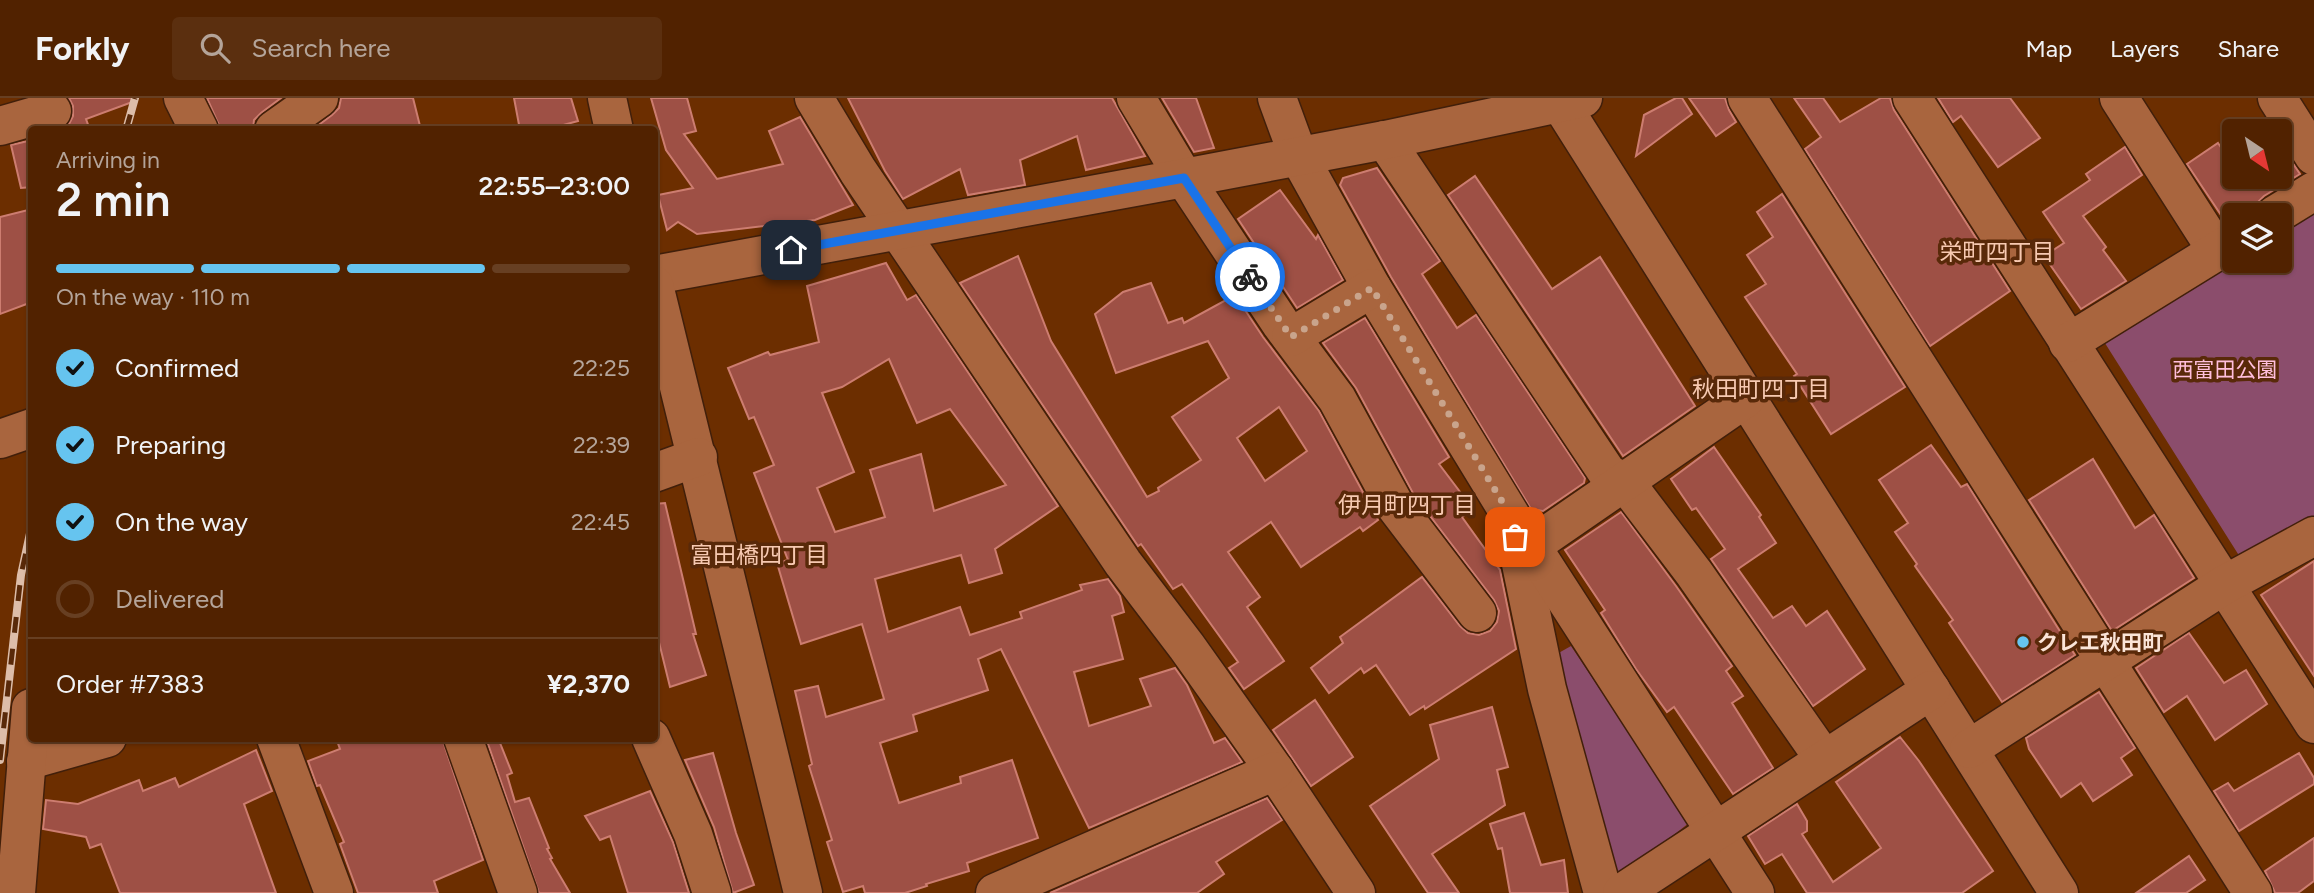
<!DOCTYPE html>
<html lang="en">
<head>
<meta charset="utf-8">
<style>
	:root { --surface:#512200; --page:#5b2f0f; --text:#f1f3f6; --muted:#b4a499; --line:#673f22; --accent:#66c4ef }
	body { margin:0; font-family:Figtree,"Noto Sans JP",sans-serif; background:var(--page); color:var(--text); height:100vh; display:flex; flex-direction:column; font-size:26px; white-space:nowrap }
	* { box-sizing:border-box; margin:0 }
	p { font-size:23px; color:var(--muted) }
	.icon { flex:none; width:38px; height:38px; fill:none; stroke:currentColor; stroke-width:2; stroke-linecap:round; stroke-linejoin:round }
	.map { position:relative; flex:1; overflow:hidden }
	.side { position:absolute; left:28px; top:28px; width:630px; height:616px; display:flex; flex-direction:column; background:var(--surface); border-radius:7px; box-shadow:0 2px 5px #0004,0 0 0 2px var(--line) }
	.side>* { flex:none }
	.needle { width:46px; rotate:145deg }
	.controls { position:absolute; left:2222px; top:21px; display:grid; gap:14px }
	.controls a { display:grid; place-items:center; width:70px; height:70px; border-radius:7px; background:var(--surface); box-shadow:0 2px 5px #0004,0 0 0 2px var(--line); font-size:35px }
	.pin { position:absolute; display:grid; place-items:center; width:60px; height:60px; color:#fff; margin:-30px; border-radius:14px; box-shadow:0 4px 10px #0006 }
	.courier { position:absolute; display:grid; place-items:center; width:70px; height:70px; margin:-35px; border:5px solid #1a73e8; border-radius:50%; background:#fff; color:#222; box-shadow:0 2px 9px #0007 }
	.summary em { font-style:normal; font-weight:600 }
	.summary div { display:flex; flex-direction:column-reverse }
	.summary { display:flex; align-items:center; justify-content:space-between; height:119px; padding:0 28px }
	h1 { font-size:46px; font-weight:600; line-height:52px }
	.bar { display:grid; grid-template-columns:repeat(4,1fr); gap:10px 7px; align-content:center; height:84px; padding:0 28px }
	.bar i { height:9px; border-radius:5px; background:var(--line) }
	.bar .current { background:var(--accent) }
	.bar p { grid-column:span 4 }
	.line { display:flex; align-items:center; gap:18px; padding:0 28px; border-top:2px solid var(--line) }
	.line div { flex:1 }
	ol { padding:0 28px; list-style:none }
	li { display:flex; align-items:center; gap:21px; height:77px }
	li p { margin-inline-start:auto }
	li .icon { padding:7px; border-radius:50%; background:var(--accent); color:#111; stroke-width:4 }
	li:last-child { color:var(--muted) }
	li i { width:38px; height:38px; border:4px solid var(--line); border-radius:50% }
	header { display:flex; align-items:center; gap:42px; box-sizing:border-box; height:98px; padding:0 35px; background:var(--surface); border-bottom:2px solid var(--line) }
	header strong { font-size:33px }
	nav { display:flex; gap:38px; margin-inline-start:auto; font-size:24px }
	.search { width:490px; height:63px; background:var(--page); display:flex; align-items:center; gap:18px; box-sizing:border-box; padding:0 24px; border-radius:7px; color:var(--muted); font-size:26px }
	.map>svg:first-child { display:block }
</style>
</head>
<body>
<header>
<strong>Forkly</strong>
<div class="search"><svg class="icon" aria-label="search" viewBox="0 0 24 24"><circle cx="10" cy="10" r="6"/><path d="M15 15l6 6"/></svg>Search here</div>
<nav><a>Map</a><a>Layers</a><a>Share</a></nav>
</header>
<div class="map">
<svg width="2314" height="795" viewBox="0 0 2314 795">
	<rect width="100%" height="100%" fill="#6c2e00"/>
	<g fill="#8b4d6c">
		<polygon points="2314,109 2314,423 2245,467 2103,242 2235,163 2280,163 2280,130"/>
		<polygon points="1571,548 1689,725 1622,777 1606,769 1555,557"/>
	</g>
	<g fill="#9e5045" stroke="#cd7d70" stroke-width="2" fill-rule="evenodd">
		<polygon points="69,0 135,0 135,3 86,21 90,32 62,32 68,28 73,18 73,8"/>
		<polygon points="207,0 281,0 261,15 254,22 253,32 221,32"/>
		<polygon points="341,0 413,0 421,32 312,32 332,17 339,10"/>
		<polygon points="514,0 571,0 578,23 545,32 520,32"/>
		<polygon points="651,0 687,0 696,33 684,36 717,81 783,66 769,33 800,19 853,107 815,122 697,136 678,124 667,132 658,97 693,90 666,52"/>
		<polygon points="848,0 1112,0 1145,58 1086,72 1077,38 1020,62 1025,87 968,97 960,71 903,101 885,73"/>
		<polygon points="1162,0 1196,0 1214,50 1194,54"/>
		<polygon points="1676,0 1682,0 1692,16 1636,58 1644,17"/>
		<polygon points="1689,0 1725,0 1729,12 1736,24 1716,38"/>
		<polygon points="1794,0 1823,0 1840,24 1881,0 1890,0 1894,12 2010,193 1930,248 1805,51 1821,39"/>
		<polygon points="1938,0 2010,0 2040,40 1998,69 1961,18 1953,24"/>
		<polygon points="32,42 32,89 21,90 11,47"/>
		<polygon points="2218,45 2235,70 2235,79 2280,79 2280,54 2284,52 2300,76 2264,98 2256,106 2254,112 2247,117 2235,117 2235,120 2225,123 2187,66"/>
		<polygon points="2125,49 2142,77 2083,118 2106,149 2103,152 2126,183 2081,211 2044,158 2064,145 2043,114 2090,82 2086,76"/>
		<polygon points="1377,70 1440,163 1422,176 1457,230 1476,217 1585,380 1584,385 1543,413 1531,411 1391,179 1340,87 1343,80"/>
		<polygon points="1475,78 1552,191 1600,159 1695,308 1623,358 1448,97"/>
		<polygon points="1280,92 1316,141 1318,137 1343,182 1297,210 1238,121"/>
		<polygon points="1782,96 1905,289 1831,336 1794,278 1797,276 1745,199 1766,186 1747,157 1773,139 1757,114"/>
		<polygon points="32,111 32,204 0,216 0,119"/>
		<path d="M 1018,158 L 1051,243 L 1147,399 L 1159,393 L 1158,390 L 1201,362 L 1172,319 L 1229,280 L 1208,243 L 1116,275 L 1095,216 L 1123,194 L 1151,185 L 1168,225 L 1182,220 L 1184,225 L 1235,197 L 1263,239 L 1319,313 L 1378,422 L 1363,433 L 1360,429 L 1301,469 L 1271,424 L 1228,454 L 1260,499 L 1247,509 L 1284,563 L 1244,591 L 1229,570 L 1238,564 L 1182,486 L 1173,491 L 1141,446 L 1138,448 L 960,185 ZM 1279,309 L 1307,353 L 1265,383 L 1237,340 Z"/>
		<path d="M 886,165 L 907,202 L 916,197 L 1058,408 L 995,451 L 1002,475 L 969,485 L 961,457 L 875,481 L 888,534 L 960,509 L 970,537 L 1022,520 L 1020,514 L 1082,492 L 1080,487 L 1108,481 L 1120,498 L 1124,514 L 1112,518 L 1123,561 L 1074,574 L 1089,628 L 1151,608 L 1140,581 L 1175,570 L 1187,587 L 1214,645 L 1225,640 L 1242,664 L 1089,730 L 1001,551 L 978,561 L 988,592 L 913,617 L 917,633 L 880,645 L 899,705 L 961,685 L 960,679 L 1012,662 L 1038,740 L 967,765 L 969,773 L 926,786 L 927,788 L 905,795 L 865,795 L 863,788 L 843,794 L 827,744 L 832,742 L 809,668 L 812,666 L 795,593 L 818,588 L 826,619 L 884,601 L 862,526 L 801,546 L 777,465 L 788,462 L 754,375 L 774,367 L 754,319 L 749,321 L 728,270 L 768,254 L 770,257 L 819,244 L 807,188 ZM 889,261 L 917,325 L 950,311 L 1006,387 L 934,413 L 921,356 L 870,372 L 885,419 L 835,434 L 817,390 L 854,374 L 822,295 L 842,289 Z"/>
		<polygon points="1365,220 1449,359 1439,366 1473,411 1462,419 1500,472 1516,551 1425,611 1424,608 1410,617 1376,567 1364,575 1361,570 1329,595 1311,570 1343,545 1340,539 1422,479 1460,528 1468,535 1479,537 1490,533 1497,524 1499,513 1494,502 1414,397 1356,290 1323,245"/>
		<polygon points="1931,347 1961,389 1967,386 2075,557 2002,604 1949,525 1953,522 1915,468 1917,466 1895,434 1908,425 1879,382"/>
		<polygon points="1714,349 1761,417 1759,419 1776,445 1738,471 1773,520 1792,508 1806,528 1827,513 1865,571 1813,608 1711,461 1725,451 1696,410 1692,412 1671,381"/>
		<polygon points="2093,361 2135,430 2154,417 2194,480 2112,533 2029,402"/>
		<polygon points="665,405 696,536 693,536 706,577 670,589 654,524 654,406"/>
		<polygon points="1621,414 1676,488 1732,568 1726,573 1743,598 1732,605 1773,670 1733,696 1674,609 1667,614 1636,571 1601,515 1605,512 1565,452"/>
		<polygon points="2314,463 2314,578 2261,497"/>
		<polygon points="2189,535 2224,585 2246,572 2267,606 2215,642 2187,598 2164,614 2136,570"/>
		<polygon points="2099,594 2135,650 2121,660 2132,677 2093,703 2081,685 2061,699 2029,651 2026,640"/>
		<polygon points="1315,602 1353,659 1311,688 1273,632"/>
		<polygon points="1492,609 1508,669 1497,672 1505,707 1432,756 1459,795 1428,795 1370,708 1439,661 1430,627"/>
		<polygon points="1900,639 1919,663 1993,773 1962,795 1807,795 1782,756 1765,766 1748,738 1797,706 1807,723 1807,733 1802,736 1833,784 1881,750 1836,684"/>
		<polygon points="336,640 442,640 483,762 434,783 438,795 358,795 340,746 344,744 320,687 317,688 308,663 340,651"/>
		<polygon points="486,640 498,640 512,675 507,677 515,704 529,700 549,750 547,751 552,760 550,761 570,795 539,795"/>
		<polygon points="256,652 272,693 244,706 276,795 120,795 101,746 90,750 86,739 43,731 46,702 78,706 139,682 143,693 175,680 179,689"/>
		<polygon points="713,655 736,735 754,787 733,795 714,729 685,662"/>
		<polygon points="2299,655 2314,680 2314,686 2239,733 2214,693 2228,685 2234,693"/>
		<polygon points="650,693 673,744 689,795 628,795 610,738 600,742 585,718"/>
		<polygon points="1267,700 1282,722 1216,764 1224,776 1197,795 1050,795"/>
		<polygon points="1524,715 1541,767 1564,762 1568,795 1510,795 1502,750 1498,751 1490,726"/>
		<polygon points="2314,740 2314,783 2298,795 2275,795 2265,773"/>
		<polygon points="2189,758 2205,782 2186,795 2136,795"/>
	</g>
	<g fill="none" stroke-linecap="round" stroke-linejoin="round">
		<defs>
			<g id="minor">
				<polyline points="183,0 199,32"/>
				<polyline points="607,0 614,32"/>
				<polyline points="814,0 858,73 1123,465 1187,549 1275,673 1356,795"/>
				<polyline points="1136,0 1184,80 1281,226 1337,301 1396,409 1477,515"/>
				<polyline points="1277,0 1298,57 1372,190 1511,418 1547,591 1603,795"/>
				<polyline points="1557,0 2059,795"/>
				<polyline points="1747,0 2253,795"/>
				<polyline points="1912,0 2314,626"/>
				<polyline points="2119,0 2217,153"/>
				<polyline points="2277,0 2314,58"/>
				<polyline points="0,28 52,13"/>
				<polyline points="274,32 319,0"/>
				<polyline points="1385,42 1608,376 1625,384 1694,475 1824,661"/>
				<polyline points="2275,117 2314,93"/>
				<polyline points="654,177 1184,80 1385,42 1583,0"/>
				<polyline points="654,187 803,795"/>
				<polyline points="1291,239 1372,190"/>
				<polyline points="2068,245 2235,142"/>
				<polyline points="0,341 32,330"/>
				<polyline points="654,375 698,359"/>
				<polyline points="1523,435 1755,795"/>
				<polyline points="1531,448 1746,300"/>
				<polyline points="276,640 334,795"/>
				<polyline points="463,640 518,795"/>
				<polyline points="651,640 693,736 712,795"/>
				<polyline points="1969,651 2224,487 2314,438"/>
				<polyline points="26,663 107,640"/>
				<polyline points="16,795 31,610"/>
				<polyline points="995,795 1275,673"/>
				<polyline points="1622,795 1931,592"/>
			</g>
		</defs>
		<use href="#minor" stroke="#411f0a" stroke-width="41"/>
		<use href="#minor" stroke="#a9653e" stroke-width="38"/>
		<defs>
			<g id="rail">
				<polyline points="126,32 135,0"/>
				<polyline points="0,662 21,477 32,426"/>
			</g>
		</defs>
		<use href="#rail" stroke="#ddbda9" stroke-width="8"/>
		<use href="#rail" stroke="#592909" stroke-width="5" stroke-dasharray="16" stroke-linecap="butt"/>
	</g>
	<g fill="none" stroke-linecap="round" stroke-linejoin="round">
		<polyline stroke="#c9a48c" stroke-width="7" stroke-dasharray="0 12.6" points="1250,179 1291,239 1372,190 1511,418 1515,439"/>
		<polyline stroke="#1a73e8" stroke-width="9" points="791,152 1184,80 1250,179"/>
	</g>
	<circle fill="#66c4ef" stroke="#592909" stroke-width="2.5" cx="2023" cy="544" r="7"/>
	<g text-anchor="middle" dominant-baseline="central" stroke-width="7" stroke-linejoin="round" paint-order="stroke">
		<g font-size="21" fill="#ffbfdc" stroke="#592909">
			<text x="2225" y="271">西富田公園</text>
		</g>
		<g font-size="21" font-weight="bold" fill="#fbe4d7" stroke="#592909" text-anchor="start">
			<text x="2037" y="544">クレエ秋田町</text>
		</g>
		<g font-size="23" fill="#f7c9b1" stroke="#592909">
			<text x="1997" y="154">栄町四丁目</text>
			<text x="1761" y="291">秋田町四丁目</text>
			<text x="1407" y="407">伊月町四丁目</text>
			<text x="759" y="457">富田橋四丁目</text>
		</g>
	</g>
</svg>
<div class="controls">
<a><svg class="needle" viewBox="-14 -14 28 28"><path d="M0-13l5 13h-10z" fill="#e53935"/><path d="M0 13l5-13h-10z" fill="#b4a499"/></svg></a>
<a><svg class="icon" aria-label="layers" viewBox="0 0 24 24"><path d="M12 4l9 5-9 5-9-5zM3 14l9 5 9-5"/></svg></a>
</div>
<div class="pin" style="left:1515px;top:439px;background:#ea580c"><svg class="icon" aria-label="bag" viewBox="0 0 24 24"><path d="M5 8h14l-1 12H6zM9 8a3 3 0 0 1 6 0"/></svg></div>
<div class="pin" style="left:791px;top:152px;background:#1f2937"><svg class="icon" aria-label="home" viewBox="0 0 24 24"><path d="M3 11l9-7 9 7M6 9v11h12V9"/></svg></div>
<div class="courier" style="left:1250px;top:179px"><svg class="icon" aria-label="bike" viewBox="0 0 24 24"><circle cx="6" cy="16" r="4"/><circle cx="18" cy="16" r="4"/><path d="M6 16l4-8h5l3 8M10 8l3 8H6M13 5h3"/></svg></div>
<section class="side">
<div class="summary"><div><h1>2 min</h1><p>Arriving in</p></div><em>22:55–23:00</em></div>
<div class="bar"><i class="current"></i><i class="current"></i><i class="current"></i><i></i><p>On the way · 110 m</p></div>
<ol>
<li><svg class="icon" aria-label="check" viewBox="0 0 24 24"><path d="M5 12l5 5 9-10"/></svg>Confirmed<p>22:25</p></li>
<li><svg class="icon" aria-label="check" viewBox="0 0 24 24"><path d="M5 12l5 5 9-10"/></svg>Preparing<p>22:39</p></li>
<li><svg class="icon" aria-label="check" viewBox="0 0 24 24"><path d="M5 12l5 5 9-10"/></svg>On the way<p>22:45</p></li>
<li><i></i>Delivered</li>
</ol>
<div class="line" style="height:91px"><div>Order #7383</div><b>¥2,370</b></div>
</section>
</div>
</body>
</html>
